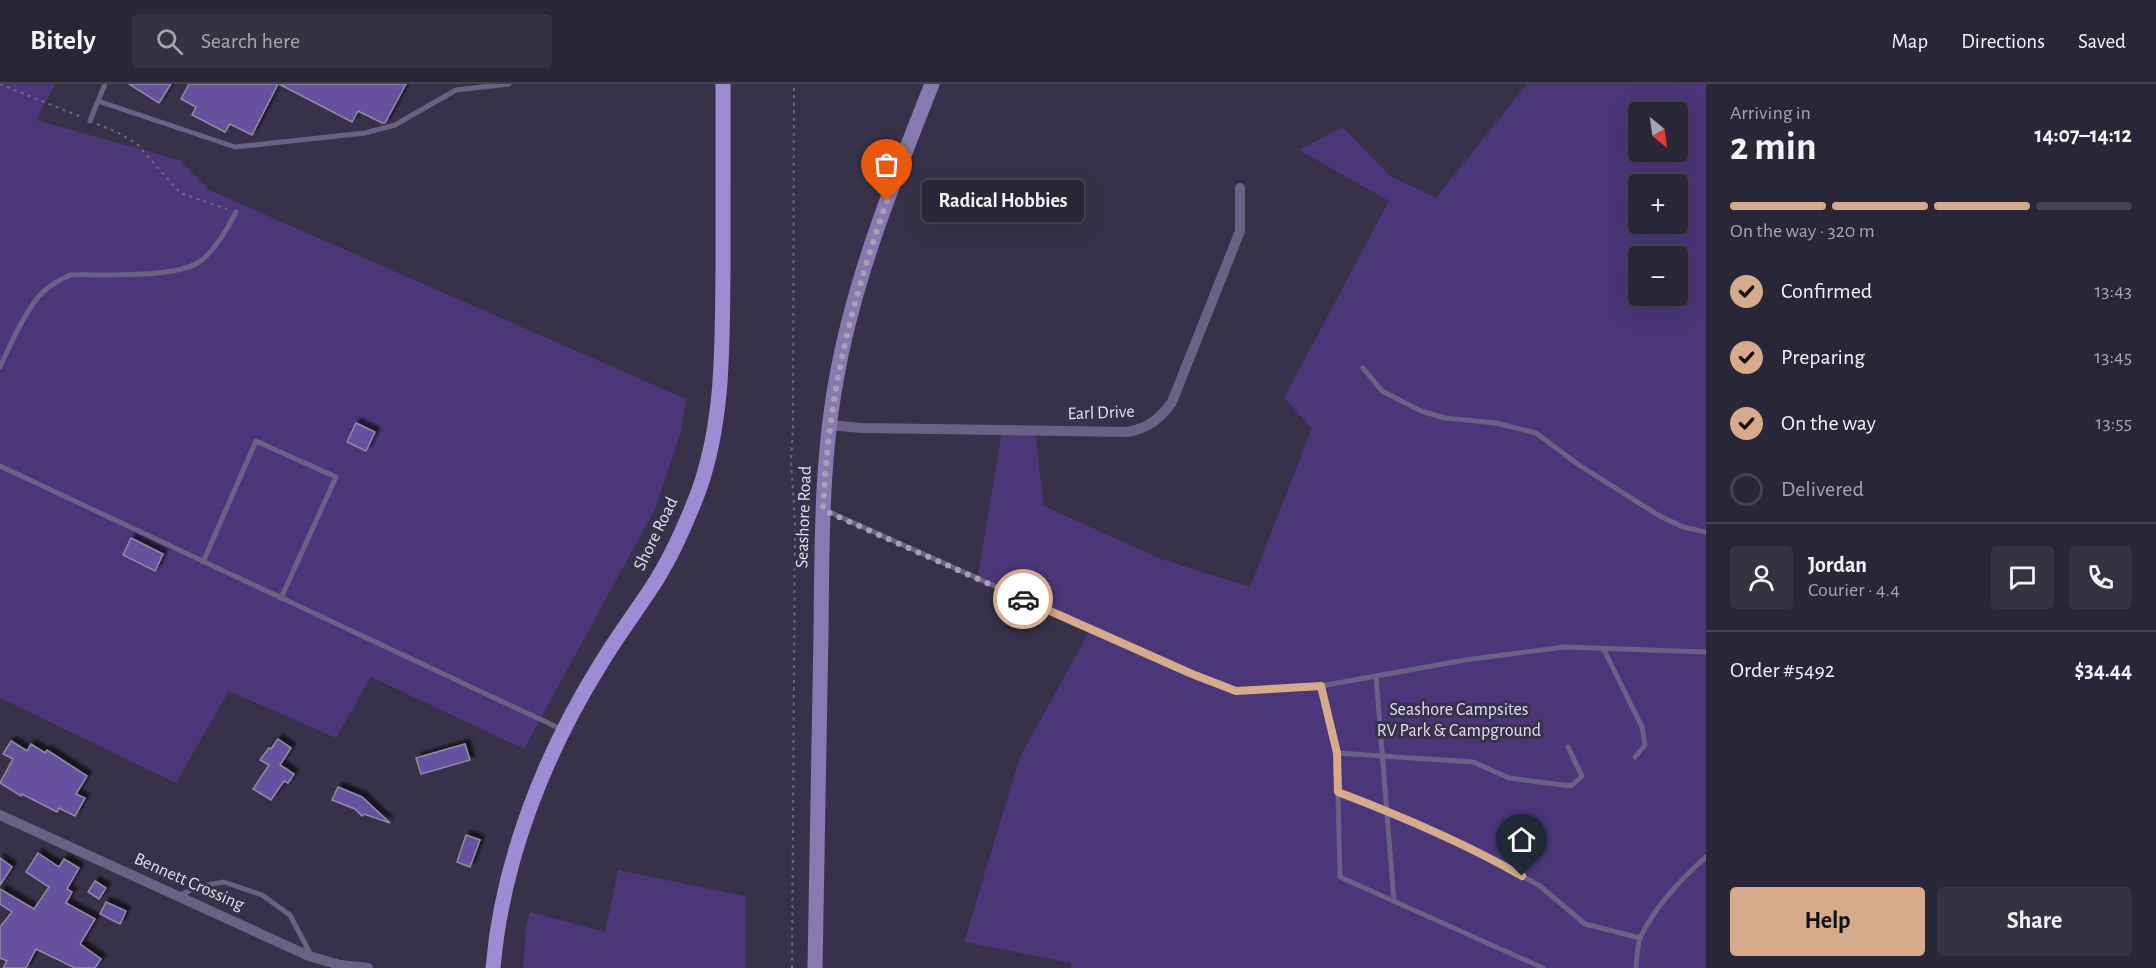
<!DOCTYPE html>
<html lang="en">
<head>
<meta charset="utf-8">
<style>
	:root { --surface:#292637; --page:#353242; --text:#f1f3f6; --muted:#a5a5ad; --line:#454352; --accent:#d6ab8b }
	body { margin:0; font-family:"Alegreya Sans",sans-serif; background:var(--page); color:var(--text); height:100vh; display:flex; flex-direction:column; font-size:22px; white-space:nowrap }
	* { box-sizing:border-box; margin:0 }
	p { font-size:20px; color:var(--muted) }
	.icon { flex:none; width:33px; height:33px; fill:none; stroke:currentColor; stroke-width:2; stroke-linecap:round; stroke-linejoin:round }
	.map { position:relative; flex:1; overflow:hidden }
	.drawer { display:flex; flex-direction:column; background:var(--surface); width:450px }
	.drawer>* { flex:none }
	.needle { width:39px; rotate:151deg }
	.controls { position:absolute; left:1628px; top:18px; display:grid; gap:12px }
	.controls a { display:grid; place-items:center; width:60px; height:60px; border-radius:6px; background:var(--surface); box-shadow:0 6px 24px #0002,0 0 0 2px var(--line); font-size:30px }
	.pin { position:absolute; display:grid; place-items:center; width:51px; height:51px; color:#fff; margin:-62px -26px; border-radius:50% 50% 50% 0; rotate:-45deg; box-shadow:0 0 6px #0007 }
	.pin .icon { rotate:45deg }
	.courier { position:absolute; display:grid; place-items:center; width:60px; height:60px; margin:-30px; border:4px solid #d6ab8b; border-radius:50%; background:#fff; color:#222; box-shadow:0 2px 8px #0007 }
	.bubble { position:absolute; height:42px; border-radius:6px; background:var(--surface); box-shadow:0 6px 24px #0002,0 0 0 2px var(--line); font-size:20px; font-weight:700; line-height:42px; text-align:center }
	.summary em { font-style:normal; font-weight:700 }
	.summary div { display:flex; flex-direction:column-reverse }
	.summary { display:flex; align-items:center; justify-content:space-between; height:102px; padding:0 24px }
	h1 { font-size:39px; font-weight:700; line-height:45px }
	.bar { display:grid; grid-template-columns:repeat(4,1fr); gap:9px 6px; align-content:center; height:72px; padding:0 24px }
	.bar i { height:8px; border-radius:4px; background:var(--line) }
	.bar .current { background:var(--accent) }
	.bar p { grid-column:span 4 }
	.line { display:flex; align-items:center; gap:15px; padding:0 24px; border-top:2px solid var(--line) }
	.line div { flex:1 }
	.round { display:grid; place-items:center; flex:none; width:63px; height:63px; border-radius:6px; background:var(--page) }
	ol { padding:0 24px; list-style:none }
	li { display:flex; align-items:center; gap:18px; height:66px }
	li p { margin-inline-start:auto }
	li .icon { padding:6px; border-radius:50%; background:var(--accent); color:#111; stroke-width:4 }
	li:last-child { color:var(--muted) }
	li i { width:33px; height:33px; border:3px solid var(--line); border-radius:50% }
	.primary-button { display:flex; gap:12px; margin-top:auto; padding:12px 24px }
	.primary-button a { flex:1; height:69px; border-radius:6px; background:var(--accent); color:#111; font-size:24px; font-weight:700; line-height:69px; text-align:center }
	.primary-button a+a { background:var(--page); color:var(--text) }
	header { display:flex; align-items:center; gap:36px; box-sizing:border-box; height:84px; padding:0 30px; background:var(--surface); border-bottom:2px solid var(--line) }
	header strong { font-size:28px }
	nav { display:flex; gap:33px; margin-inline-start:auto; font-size:21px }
	.search { width:420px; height:54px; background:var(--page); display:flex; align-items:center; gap:15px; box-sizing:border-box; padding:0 21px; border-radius:6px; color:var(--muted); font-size:22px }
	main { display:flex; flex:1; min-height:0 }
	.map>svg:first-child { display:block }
</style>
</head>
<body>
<header>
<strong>Bitely</strong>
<div class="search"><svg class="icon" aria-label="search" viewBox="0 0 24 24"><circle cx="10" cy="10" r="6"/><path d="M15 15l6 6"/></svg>Search here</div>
<nav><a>Map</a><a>Directions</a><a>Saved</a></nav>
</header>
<main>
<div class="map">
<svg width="1706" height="884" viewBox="0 0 1706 884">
	<defs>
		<filter id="shadow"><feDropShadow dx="4.5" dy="-4.5" stdDeviation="1.5" flood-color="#0009"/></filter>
	</defs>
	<rect width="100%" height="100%" fill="#373249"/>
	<g fill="#4a3679" fill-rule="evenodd">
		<polygon points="0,0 55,0 36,36 179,76 209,106 686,315 681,347 655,425 524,665 371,593 336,654 229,607 176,699 0,614"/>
		<path d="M 1527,0 L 1706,0 L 1706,884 L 1071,884 L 1071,879 L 964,858 L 1020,673 L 1090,546 L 977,498 L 1002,347 L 1035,348 L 1044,422 L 1161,475 L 1250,503 L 1312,344 L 1284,314 L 1389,117 L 1299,66 L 1342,43 L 1390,92 L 1436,114 ZM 1638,28 L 1677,28 L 1677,68 L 1638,68 ZM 1638,100 L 1677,100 L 1677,140 L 1638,140 ZM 1638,172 L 1677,172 L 1677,212 L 1638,212 Z"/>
		<polygon points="618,786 745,812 745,884 523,884 526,842 530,828 605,848"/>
	</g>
	<g fill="#66519f" stroke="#908ba5" stroke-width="1.5" filter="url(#shadow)">
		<polygon points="129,0 171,0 159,19"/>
		<polygon points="189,0 278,0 252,51 230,40 225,48 192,31 196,23 181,15"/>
		<polygon points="279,0 406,0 385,39 382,39 358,27 352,38"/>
		<polygon points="356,339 375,348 366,367 347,358"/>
		<polygon points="131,454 163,470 155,487 123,471"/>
		<polygon points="278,655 291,664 280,681 294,690 288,699 284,697 271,716 253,705 269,681 260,676 269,664 271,665"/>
		<polygon points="11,657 27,667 31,660 45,669 47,666 87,692 76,710 85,714 75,732 59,724 57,728 22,710 21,712 0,699 13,675 3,670"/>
		<polygon points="465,660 470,676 421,690 416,674"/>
		<polygon points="338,703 362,713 390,739 364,730 362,732 355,725 332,716"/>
		<polygon points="466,751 480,756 470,783 457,778"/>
		<polygon points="38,769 59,783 64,775 79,784 67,805 72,808 66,819 95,835 80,860 101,875 95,884 75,884 36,865 26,884 3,884 7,877 0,874 0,843 12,828 0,820 0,805 34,825 49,803 26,788"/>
		<polygon points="0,774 12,783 0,801"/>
		<polygon points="95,797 106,804 99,815 88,808"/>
		<polygon points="106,818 126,827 120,840 100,830"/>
	</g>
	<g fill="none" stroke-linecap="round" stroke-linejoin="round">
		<g stroke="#6e697e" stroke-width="2" stroke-dasharray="3 4.5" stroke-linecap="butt">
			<polyline points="0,0 81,33"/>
			<polyline points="97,40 117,48 137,60 180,109 227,125"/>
			<polyline points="792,884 795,438 791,377 793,343 794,0"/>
		</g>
		<g stroke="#6a6285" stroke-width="5">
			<polyline points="98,17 235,63 365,49 395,41 456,6 509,0"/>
			<polyline points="90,37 105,0"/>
			<path d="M 0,283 C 11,259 23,232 39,212 C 47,203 59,196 70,191 C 100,190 180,195 202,176 C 217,163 227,146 236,128"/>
			<polyline points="1363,284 1382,307 1421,327 1445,334 1496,339 1536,349 1579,381 1658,431 1683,443 1706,448"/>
			<polyline points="0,382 563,646"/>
			<polyline points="827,427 1192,590 1236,607 1321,602"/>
			<polyline points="203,478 256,357 336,393 281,514"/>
			<polyline points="1604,566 1642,643 1645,661 1635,673"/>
			<polyline points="1376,592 1394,817"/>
			<polyline points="1337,669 1473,678 1509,694 1571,702 1582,692 1568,663"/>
			<polyline points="1338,708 1418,739 1487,772 1540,802 1585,840 1640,854"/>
			<polyline points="179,812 196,803 224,798 262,811 290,831 311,871"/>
			<polyline points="1543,884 1340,793 1337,669 1321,602 1465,576 1565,563 1706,568"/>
			<path d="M 1636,884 C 1637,874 1637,860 1641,852 C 1656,821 1681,795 1706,773"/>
		</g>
		<g stroke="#6a6285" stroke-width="10">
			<path d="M 829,341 L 862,344 L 1128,348 C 1148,344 1160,335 1172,318 L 1240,147 L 1240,104"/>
			<polyline points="0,731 309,872 340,881 368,884"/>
		</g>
		<path stroke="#877ab1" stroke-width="15" d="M 815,884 C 817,772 819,661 821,549 C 822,465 821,380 836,297 C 854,194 894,96 932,0"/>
		<path stroke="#9d8cd3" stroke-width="15" d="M 493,884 C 502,778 544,671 600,581 C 616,554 635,529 652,503 C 672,473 686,440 699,406 C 724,335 722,262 723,188 C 723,125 723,63 723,0"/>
	</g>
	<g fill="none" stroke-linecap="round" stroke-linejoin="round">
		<path stroke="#a6a2b4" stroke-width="6" stroke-dasharray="0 10.8" d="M 887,117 C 850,222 828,314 823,426 L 1023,515"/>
		<path stroke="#d6ab8b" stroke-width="8" d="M 1023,515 L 1192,590 L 1236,607 L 1321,602 L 1337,669 L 1338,708 C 1401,732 1463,758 1522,792"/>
	</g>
	<g text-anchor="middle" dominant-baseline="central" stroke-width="6" stroke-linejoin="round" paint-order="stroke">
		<g font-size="18" fill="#e2dfee" stroke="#373249">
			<text transform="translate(1101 329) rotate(-2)">Earl Drive</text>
			<text transform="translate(804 433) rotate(-88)">Seashore Road</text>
			<text transform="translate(656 450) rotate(-64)">Shore Road</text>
			<text transform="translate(189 798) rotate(24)">Bennett Crossing</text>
		</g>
		<g font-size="18" fill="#e0dcf2" stroke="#373249">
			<text x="1459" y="626">Seashore Campsites<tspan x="1459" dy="21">RV Park &amp; Campground</tspan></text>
		</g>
	</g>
</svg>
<div class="controls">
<a><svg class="needle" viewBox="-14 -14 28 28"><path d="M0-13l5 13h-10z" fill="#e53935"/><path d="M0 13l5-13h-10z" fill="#a5a5ad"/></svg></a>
<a>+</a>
<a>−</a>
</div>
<div class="pin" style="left:887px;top:117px;background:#ea580c"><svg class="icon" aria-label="bag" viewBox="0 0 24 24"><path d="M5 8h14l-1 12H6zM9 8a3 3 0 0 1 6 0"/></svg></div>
<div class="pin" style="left:1522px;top:792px;background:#1f2937"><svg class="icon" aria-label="home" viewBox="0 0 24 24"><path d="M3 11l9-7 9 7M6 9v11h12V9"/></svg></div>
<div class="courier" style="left:1023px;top:515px"><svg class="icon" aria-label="car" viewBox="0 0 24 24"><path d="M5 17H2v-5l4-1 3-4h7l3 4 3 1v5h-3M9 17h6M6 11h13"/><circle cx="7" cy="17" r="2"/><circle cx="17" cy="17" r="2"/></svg></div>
<div class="bubble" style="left:922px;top:96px;width:162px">Radical Hobbies</div>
</div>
<section class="drawer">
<div class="summary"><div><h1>2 min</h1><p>Arriving in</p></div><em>14:07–14:12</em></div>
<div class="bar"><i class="current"></i><i class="current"></i><i class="current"></i><i></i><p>On the way · 320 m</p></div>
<ol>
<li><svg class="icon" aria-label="check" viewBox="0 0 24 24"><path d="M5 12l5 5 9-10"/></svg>Confirmed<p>13:43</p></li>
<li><svg class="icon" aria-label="check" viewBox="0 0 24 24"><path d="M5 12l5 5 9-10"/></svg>Preparing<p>13:45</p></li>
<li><svg class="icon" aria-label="check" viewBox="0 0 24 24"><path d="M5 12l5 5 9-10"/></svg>On the way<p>13:55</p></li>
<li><i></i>Delivered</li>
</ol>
<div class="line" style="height:108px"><a class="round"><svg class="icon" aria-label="person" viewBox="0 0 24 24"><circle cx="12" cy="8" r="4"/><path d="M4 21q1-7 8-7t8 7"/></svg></a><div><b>Jordan</b><p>Courier · 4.4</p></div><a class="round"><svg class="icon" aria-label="chat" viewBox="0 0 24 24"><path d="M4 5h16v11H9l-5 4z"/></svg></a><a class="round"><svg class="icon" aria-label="phone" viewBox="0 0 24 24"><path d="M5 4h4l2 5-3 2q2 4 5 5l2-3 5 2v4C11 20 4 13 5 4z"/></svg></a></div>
<div class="line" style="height:78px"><div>Order #5492</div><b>$34.44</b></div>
<div class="primary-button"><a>Help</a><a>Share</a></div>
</section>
</main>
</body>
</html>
